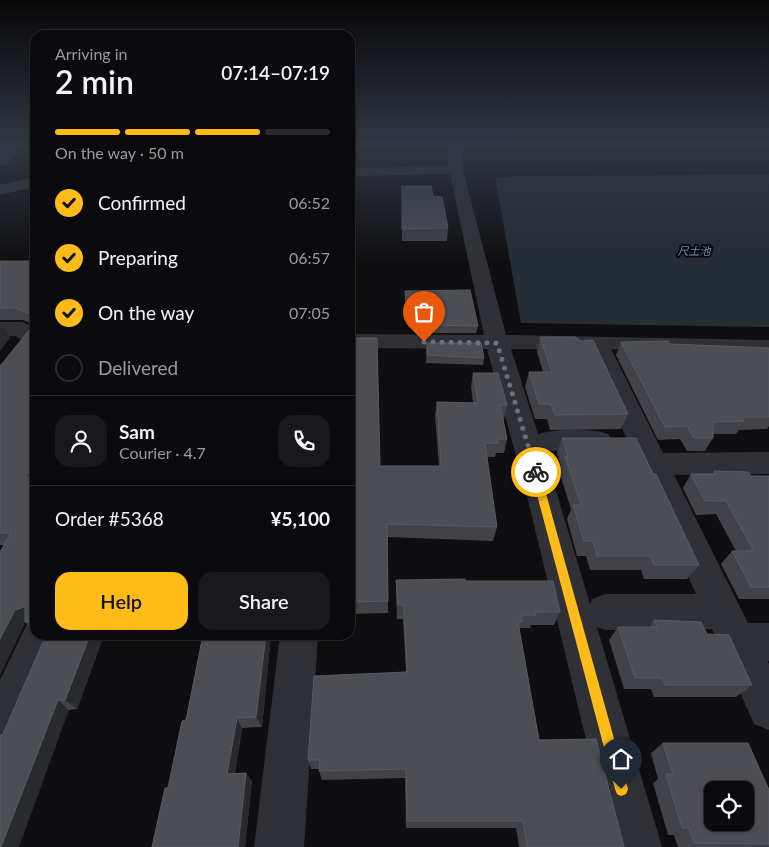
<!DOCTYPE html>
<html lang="en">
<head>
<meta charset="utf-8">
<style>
	:root { --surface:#0b0b0d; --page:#19191b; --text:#f1f3f6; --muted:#9a9b9d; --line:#2b2b2e; --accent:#ffbc19 }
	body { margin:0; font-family:Lato,"Noto Sans JP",sans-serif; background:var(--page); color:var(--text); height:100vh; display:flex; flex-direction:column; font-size:19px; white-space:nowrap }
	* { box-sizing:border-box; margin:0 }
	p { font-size:16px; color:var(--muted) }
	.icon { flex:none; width:28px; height:28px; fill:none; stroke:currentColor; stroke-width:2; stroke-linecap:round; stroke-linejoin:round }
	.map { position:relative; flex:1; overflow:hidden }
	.drawer { position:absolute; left:30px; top:30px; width:325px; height:610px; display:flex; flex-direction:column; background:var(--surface); border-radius:15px; box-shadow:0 1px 4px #0004,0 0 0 1px var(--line) }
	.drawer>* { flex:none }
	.tools { position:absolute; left:704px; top:781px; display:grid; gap:10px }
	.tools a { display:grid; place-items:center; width:50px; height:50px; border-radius:10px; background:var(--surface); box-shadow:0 1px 4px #0004,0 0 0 1px var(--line); font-size:25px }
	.pin { position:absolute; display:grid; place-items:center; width:42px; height:42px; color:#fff; margin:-51px -21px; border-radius:50% 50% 50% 0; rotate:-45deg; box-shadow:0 0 5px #0007 }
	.pin .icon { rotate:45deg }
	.courier { position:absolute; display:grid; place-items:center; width:50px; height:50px; margin:-25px; border:4px solid #ffbc19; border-radius:50%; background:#fff; color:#222; box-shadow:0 1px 6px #0007 }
	.summary em { font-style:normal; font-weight:600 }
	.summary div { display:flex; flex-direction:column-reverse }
	.summary { display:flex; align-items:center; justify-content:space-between; height:85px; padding:0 25px }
	h1 { font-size:32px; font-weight:600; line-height:38px }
	.bar { display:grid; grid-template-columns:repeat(4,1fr); gap:8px 5px; align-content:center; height:60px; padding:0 25px }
	.bar i { height:6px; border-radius:4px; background:var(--line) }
	.bar .active { background:var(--accent) }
	.bar p { grid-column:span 4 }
	.line { display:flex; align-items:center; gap:12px; padding:0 25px; border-top:1px solid var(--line) }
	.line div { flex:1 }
	.round { display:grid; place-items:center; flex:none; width:52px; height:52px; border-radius:15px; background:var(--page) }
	ol { padding:0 25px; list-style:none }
	li { display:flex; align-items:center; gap:15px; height:55px }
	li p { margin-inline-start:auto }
	li .icon { padding:5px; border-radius:50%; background:var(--accent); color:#111; stroke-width:4 }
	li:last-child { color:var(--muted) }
	li i { width:28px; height:28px; border:2px solid var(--line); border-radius:50% }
	.action { display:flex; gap:10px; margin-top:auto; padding:10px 25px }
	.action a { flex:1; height:58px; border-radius:15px; background:var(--accent); color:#111; font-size:20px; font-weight:600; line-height:58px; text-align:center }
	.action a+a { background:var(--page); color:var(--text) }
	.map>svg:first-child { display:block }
</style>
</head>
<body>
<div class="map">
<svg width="769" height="847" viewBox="0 0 769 847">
	<rect width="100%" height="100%" fill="#0f0f11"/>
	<polygon fill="#252d35" points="769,174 769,327 521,323 495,177"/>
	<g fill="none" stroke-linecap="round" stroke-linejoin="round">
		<g fill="#303136" fill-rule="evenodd">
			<path d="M 446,144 L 460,144 L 463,170 L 506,335 L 769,340 L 769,354 L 611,349 L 663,453 L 769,452 L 769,474 L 674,475 L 748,623 L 769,623 L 769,661 L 767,661 L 769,664 L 769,730 L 754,724 L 712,629 L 605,630 L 597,627 L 662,847 L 612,847 L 528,500 L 487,349 L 350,348 L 350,334 L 484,335 L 450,174 L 350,176 L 350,168 L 448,166 ZM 511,349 L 587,349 L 696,594 L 605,594 L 592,599 L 590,604 L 544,451 L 598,451 L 608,448 L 612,441 L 608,434 C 590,428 556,429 538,434 Z"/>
			<polygon points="0,148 13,148 20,152 5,165 0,166"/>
			<polygon points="35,177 35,187 0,195 0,185"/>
			<polygon points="0,322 22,322 35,327 35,341 20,339 16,336 0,336"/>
			<polygon points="35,619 35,635 61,635 15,742 0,749 0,680 28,622"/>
			<polygon points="280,635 318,635 304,847 254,847"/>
		</g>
	</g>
	<g fill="#424349">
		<polygon points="402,186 433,196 448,228 447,241 402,241"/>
		<polygon points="0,261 35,261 35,631 26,623 4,545 0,545 0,365 1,365 30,329 30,323 23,320 0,320"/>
		<polygon points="405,291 478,326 476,333 427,333 427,324 407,324"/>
		<polygon points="540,337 628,414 621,429 550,430 547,419 535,419 525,387 529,372 543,372 537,352"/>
		<polygon points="350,338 380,466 439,466 435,416 437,402 473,403 471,387 473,373 507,405 504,419 503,419 507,439 504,453 496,453 495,457 487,457 497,527 493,541 388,537 388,613 350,614"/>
		<polygon points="621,342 769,348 769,426 767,429 739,430 736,434 713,434 713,438 705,451 687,451 680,439 658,440 616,355"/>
		<polygon points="427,343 484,358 483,365 426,363"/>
		<polygon points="562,438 653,474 699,565 687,579 644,579 641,570 590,570 586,556 577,556 567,519 571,509 559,471 561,466 557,453"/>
		<polygon points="714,471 751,476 769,476 769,599 739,599 721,564 732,551 736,551 716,514 696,515 683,488 691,474 712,474"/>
		<polygon points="396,580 465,581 560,612 554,625 531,625 530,628 519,628 519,629 539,740 624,847 519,847 516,828 406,828 405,778 322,780 319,771 319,769 311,769 308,760 406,672 403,619 397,619 396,594"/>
		<polygon points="654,620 707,634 752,685 736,697 654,697 651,689 624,689 609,640 618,627 649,627"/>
		<polygon points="46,635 104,635 77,709 69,710 3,734"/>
		<polygon points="271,635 262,727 242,728 235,773 246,773 252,781 245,847 152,847 168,788"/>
		<polygon points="663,743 769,790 769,847 678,847 674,835 668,835 653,783 658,779 651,753"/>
	</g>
	<g fill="#292a2e">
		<polygon points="3,325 10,338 0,351 0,329"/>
		<polygon points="35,464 35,489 26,477"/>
		<polygon points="25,607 26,621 0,676 0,639 15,610"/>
		<polygon points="90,635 104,635 77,709 65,700"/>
		<polygon points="266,635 271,635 262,727 256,717"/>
		<polygon points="58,700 69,710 19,847 1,847"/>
		<polygon points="237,718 242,728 233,782 227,774"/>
		<polygon points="246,773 252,781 245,847 238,847"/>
	</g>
	<g fill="#4c4e54" stroke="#595b63" fill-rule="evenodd">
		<polygon points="402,186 431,186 433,196 442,197 448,228 402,229"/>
		<polygon points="0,261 35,261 35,464 26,477 35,477 35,622 25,622 25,607 15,610 0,639 0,552 11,533 0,533 0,365 1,365 30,329 30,314 16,308 0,308"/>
		<polygon points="470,290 478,326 428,325 428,316 407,316 405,291"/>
		<polygon points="540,337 575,337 581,341 593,340 628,414 555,415 551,404 539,404 529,372 552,372"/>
		<polygon points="350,338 377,338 380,466 441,466 437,402 478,403 473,373 498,373 507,405 500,405 507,439 497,439 498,443 485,443 497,527 387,524 388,601 350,602"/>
		<polygon points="668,341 670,344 769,348 769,417 741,417 744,421 713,422 713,438 694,438 687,426 665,427 621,342"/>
		<polygon points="427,343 481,343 484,358 427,355"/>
		<polygon points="562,438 636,438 653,474 656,474 699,565 654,565 650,556 597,556 593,541 584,541 576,515 573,505 581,505 565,456 568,456"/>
		<polygon points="714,471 748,472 751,476 769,476 769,587 751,587 732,551 754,551 726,501 705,501 691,474 716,474"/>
		<polygon points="465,579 465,581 553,581 560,612 535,612 536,615 521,615 522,622 518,622 539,740 596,739 624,847 527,847 523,821 407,821 406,769 319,771 320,760 308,760 314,676 407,672 404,605 398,605 396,580"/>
		<polygon points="654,620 701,622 707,634 729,635 752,685 665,685 663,678 635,678 618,627 657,627"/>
		<polygon points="46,635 90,635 65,700 58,700 1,847 0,847 0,736 3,734"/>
		<polygon points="203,635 266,635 256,717 237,718 227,774 246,773 238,847 152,847 165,788 168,788 182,721 186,720"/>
		<path d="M 663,743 L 748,743 L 769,790 L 769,844 L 694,843 L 689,828 L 682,828 L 666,774 L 673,774 ZM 712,790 L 745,790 L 745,822 L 712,822 Z"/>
	</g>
	<linearGradient id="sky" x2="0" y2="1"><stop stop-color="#080809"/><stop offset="0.55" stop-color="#313743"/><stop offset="1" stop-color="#313743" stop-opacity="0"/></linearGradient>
	<rect width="769" height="263" fill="url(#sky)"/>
	<polygon fill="#ffbc19" points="536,469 540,472 628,789 626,794 621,796 617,794 615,789 531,472"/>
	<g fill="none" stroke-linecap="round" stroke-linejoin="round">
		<polyline stroke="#6d707a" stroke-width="5" stroke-dasharray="0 9" points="424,342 497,343 536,472"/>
	</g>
	<g text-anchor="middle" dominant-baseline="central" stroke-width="4" stroke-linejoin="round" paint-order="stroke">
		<g font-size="11" font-style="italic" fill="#7191b3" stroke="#0a0a0c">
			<text x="694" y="250">尺土池</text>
		</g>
	</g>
</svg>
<div class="tools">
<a><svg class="icon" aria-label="locate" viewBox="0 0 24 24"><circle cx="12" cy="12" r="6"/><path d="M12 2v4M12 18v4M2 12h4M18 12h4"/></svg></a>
</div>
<div class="pin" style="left:424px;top:342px;background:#ea580c"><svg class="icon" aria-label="bag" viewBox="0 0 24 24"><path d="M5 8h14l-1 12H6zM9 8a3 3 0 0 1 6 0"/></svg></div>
<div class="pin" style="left:621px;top:789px;background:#1f2937"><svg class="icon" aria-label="home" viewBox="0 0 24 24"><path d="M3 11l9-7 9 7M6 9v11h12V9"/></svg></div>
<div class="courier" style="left:536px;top:472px"><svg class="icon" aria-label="bike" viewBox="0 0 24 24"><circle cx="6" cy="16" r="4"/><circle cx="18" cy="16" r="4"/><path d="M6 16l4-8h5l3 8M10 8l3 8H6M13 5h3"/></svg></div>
<section class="drawer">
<div class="summary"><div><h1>2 min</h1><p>Arriving in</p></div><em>07:14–07:19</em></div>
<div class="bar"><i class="active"></i><i class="active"></i><i class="active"></i><i></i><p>On the way · 50 m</p></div>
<ol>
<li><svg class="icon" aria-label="check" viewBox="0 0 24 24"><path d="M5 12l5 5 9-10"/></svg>Confirmed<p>06:52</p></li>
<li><svg class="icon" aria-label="check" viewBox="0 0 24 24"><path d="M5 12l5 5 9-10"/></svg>Preparing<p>06:57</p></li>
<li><svg class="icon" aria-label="check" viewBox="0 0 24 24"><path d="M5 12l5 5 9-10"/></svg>On the way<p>07:05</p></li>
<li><i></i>Delivered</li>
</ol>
<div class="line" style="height:90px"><a class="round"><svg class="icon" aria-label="person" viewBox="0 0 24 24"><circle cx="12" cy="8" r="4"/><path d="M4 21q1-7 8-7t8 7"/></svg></a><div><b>Sam</b><p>Courier · 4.7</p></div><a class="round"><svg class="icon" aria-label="phone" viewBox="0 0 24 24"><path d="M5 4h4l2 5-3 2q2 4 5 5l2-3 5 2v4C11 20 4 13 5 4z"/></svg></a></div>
<div class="line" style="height:65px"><div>Order #5368</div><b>¥5,100</b></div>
<div class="action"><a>Help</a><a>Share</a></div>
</section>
</div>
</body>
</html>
